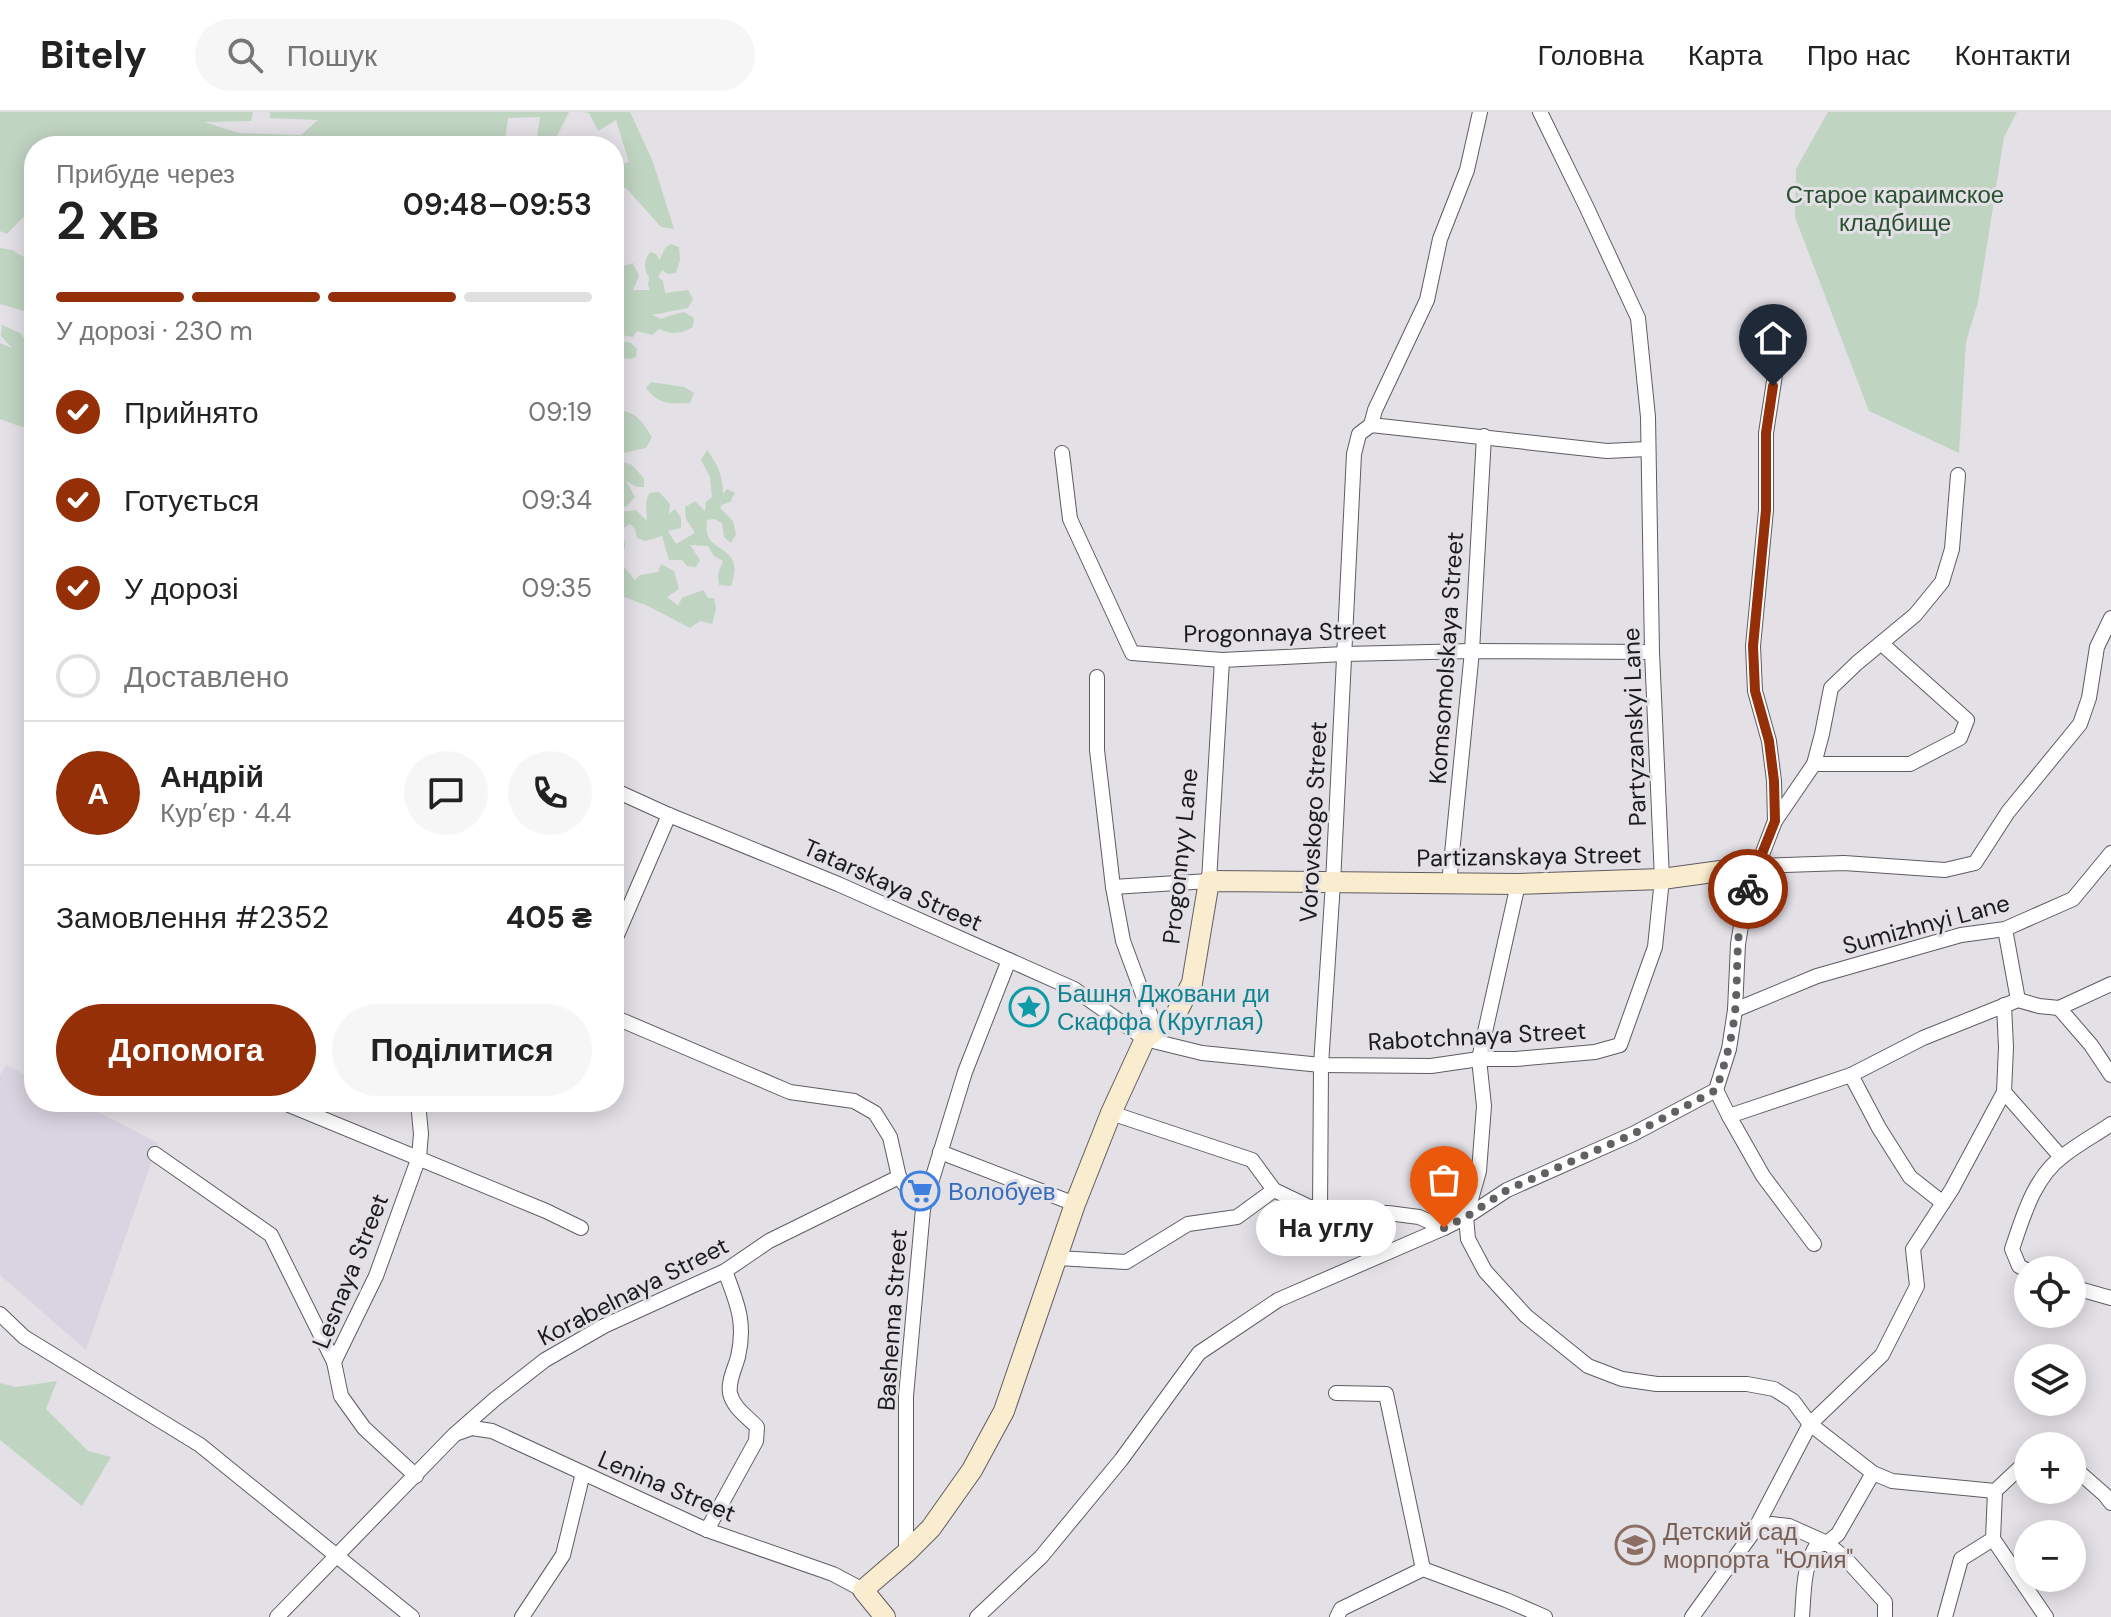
<!DOCTYPE html>
<html lang="uk">
<head>
<meta charset="utf-8">
<style>
	:root { --surface:#fff; --page:#f6f6f6; --text:#222; --muted:#767676; --line:#e0e0e0; --accent:#952f08 }
	body { margin:0; font-family:"DM Sans",sans-serif; background:var(--page); color:var(--text); height:100vh; display:flex; flex-direction:column; font-size:30px; white-space:nowrap }
	* { box-sizing:border-box; margin:0 }
	p { font-size:26px; color:var(--muted) }
	.icon { flex:none; width:44px; height:44px; fill:none; stroke:currentColor; stroke-width:2; stroke-linecap:round; stroke-linejoin:round }
	.map { position:relative; flex:1; overflow:hidden }
	.drawer { position:absolute; left:24px; top:24px; width:600px; height:976px; display:flex; flex-direction:column; background:var(--surface); border-radius:32px; box-shadow:0 4px 20px #0003 }
	.drawer>* { flex:none }
	.fabs { position:absolute; left:2014px; top:1144px; display:grid; gap:16px }
	.fabs a { display:grid; place-items:center; width:72px; height:72px; border-radius:50%; background:var(--surface); box-shadow:0 4px 20px #0003; font-size:40px }
	.pin { position:absolute; display:grid; place-items:center; width:68px; height:68px; color:#fff; margin:-82px -34px; border-radius:50% 50% 50% 0; rotate:-45deg; box-shadow:0 0 8px #0007 }
	.pin .icon { rotate:45deg }
	.courier { position:absolute; display:grid; place-items:center; width:80px; height:80px; margin:-40px; border:6px solid #952f08; border-radius:50%; background:#fff; color:#222; box-shadow:0 2px 10px #0007 }
	.bubble { position:absolute; height:56px; border-radius:28px; background:var(--surface); box-shadow:0 4px 20px #0003; font-size:26px; font-weight:600; line-height:56px; text-align:center }
	.summary em { font-style:normal; font-weight:600 }
	.summary div { display:flex; flex-direction:column-reverse }
	.summary { display:flex; align-items:center; justify-content:space-between; height:136px; padding:0 32px }
	h1 { font-size:52px; font-weight:600; line-height:60px }
	.bar { display:grid; grid-template-columns:repeat(4,1fr); gap:12px 8px; align-content:center; height:96px; padding:0 32px }
	.bar i { height:10px; border-radius:6px; background:var(--line) }
	.bar .selected { background:var(--accent) }
	.bar p { grid-column:span 4 }
	.line { display:flex; align-items:center; gap:20px; padding:0 32px; border-top:2px solid var(--line) }
	.line div { flex:1 }
	.round { display:grid; place-items:center; flex:none; width:84px; height:84px; border-radius:42px; background:var(--page) }
	ol { padding:0 32px; list-style:none }
	li { display:flex; align-items:center; gap:24px; height:88px }
	li p { margin-inline-start:auto }
	li .icon { padding:8px; border-radius:50%; background:var(--accent); color:#fff; stroke-width:4 }
	li:last-child { color:var(--muted) }
	li i { width:44px; height:44px; border:4px solid var(--line); border-radius:50% }
	.action { display:flex; gap:16px; margin-top:auto; padding:16px 32px }
	.action a { flex:1; height:92px; border-radius:48px; background:var(--accent); color:#fff; font-size:32px; font-weight:600; line-height:92px; text-align:center }
	.action a+a { background:var(--page); color:var(--text) }
	header { display:flex; align-items:center; gap:48px; box-sizing:border-box; height:112px; padding:0 40px; background:var(--surface); border-bottom:2px solid var(--line) }
	header strong { font-size:38px }
	nav { display:flex; gap:44px; margin-inline-start:auto; font-size:28px }
	.search { width:560px; height:72px; background:var(--page); display:flex; align-items:center; gap:20px; box-sizing:border-box; padding:0 28px; border-radius:44px; color:var(--muted); font-size:30px }
	.map>svg:first-child { display:block }
</style>
</head>
<body>
<header>
<strong>Bitely</strong>
<div class="search"><svg class="icon" aria-label="search" viewBox="0 0 24 24"><circle cx="10" cy="10" r="6"/><path d="M15 15l6 6"/></svg>Пошук</div>
<nav><a>Головна</a><a>Карта</a><a>Про нас</a><a>Контакти</a></nav>
</header>
<div class="map">
<svg width="2111" height="1505" viewBox="0 0 2111 1505">
	<rect width="100%" height="100%" fill="#e3e0e6"/>
	<polygon fill="#d9d4e1" points="6,953 34,967 34,990 79,990 158,1031 86,1238 0,1163 0,963"/>
	<g fill="#c0d4c2">
		<polygon points="0,0 253,0 251,9 204,10 239,21 301,23 318,8 270,6 270,0 569,0 552,34 536,34 540,5 508,6 504,34 34,34 34,51 30,52 33,95 7,122 0,119"/>
		<polygon points="583,0 630,0 653,50 674,117 661,115 626,76 614,70 614,52 617,53 629,50 616,8 598,19 589,1"/>
		<polygon points="1828,0 2017,0 2004,25 1978,190 1966,230 1959,341 1869,299 1795,105 1796,57"/>
		<path d="M 671,132 L 679,135 L 680,148 L 676,161 L 668,162 L 662,158 L 658,165 L 663,169 L 665,181 L 688,178 L 693,187 L 688,196 L 652,203 L 661,207 L 669,204 L 684,200 L 694,206 L 693,215 C 680,222 672,223 659,217 L 652,223 L 637,219 L 633,225 L 622,223 L 617,228 L 631,231 L 637,237 L 636,245 L 630,247 L 614,245 L 614,178 L 617,177 L 614,174 L 614,157 L 633,151 L 639,164 L 633,178 L 650,178 L 648,173 L 649,165 C 643,156 644,149 650,140 L 656,142 L 660,148 L 665,136 Z"/>
		<polygon points="0,136 12,138 34,151 34,202 0,192"/>
		<polygon points="2,213 20,221 34,240 34,319 32,316 19,314 0,307 0,231 12,236 1,224"/>
		<path d="M 651,270 L 684,275 L 694,281 L 690,291 C 670,292 659,293 646,276 Z"/>
		<path d="M 620,298 C 639,302 642,310 652,325 L 646,336 L 614,343 L 614,301 Z"/>
		<path d="M 707,338 C 718,353 723,364 723,382 L 727,377 L 735,381 L 730,390 L 722,393 L 720,396 L 733,409 L 736,422 L 731,431 L 724,425 L 722,411 L 714,407 L 707,408 C 707,412 706,416 707,421 C 712,442 745,434 731,474 L 719,473 L 718,462 L 723,449 L 714,444 L 708,434 L 690,433 L 700,448 L 696,455 L 687,454 L 682,448 L 669,448 L 662,424 L 645,429 L 637,426 L 635,417 L 630,412 L 620,418 C 628,434 626,438 616,452 L 624,455 L 635,468 L 640,463 L 658,460 L 661,452 L 674,459 L 679,477 L 667,485 L 678,494 L 682,486 L 703,478 L 708,486 L 714,486 L 716,497 L 712,512 L 700,509 L 690,516 L 646,493 L 621,484 L 614,473 L 614,401 L 636,398 L 647,409 L 646,390 L 649,381 L 659,380 L 670,392 L 669,402 L 675,397 L 681,406 L 681,416 L 668,419 L 676,432 L 695,421 L 686,407 L 685,395 L 695,389 L 705,399 L 706,390 L 712,385 L 710,365 L 701,348 Z"/>
		<polygon points="618,348 632,353 644,366 644,375 637,375 626,369 635,385 626,395 614,392 614,349"/>
		<polygon points="57,1269 46,1297 88,1339 111,1345 82,1394 0,1328 0,1271 16,1275"/>
	</g>
	<g fill="none" stroke-linecap="round" stroke-linejoin="round">
		<defs>
			<g id="street">
				<polyline points="1371,313 1375,298 1427,188 1440,127 1467,58 1480,0"/>
				<polyline points="1062,341 1070,407 1132,541 1222,548 1344,542 1472,539 1652,540"/>
				<polyline points="1097,565 1097,638 1113,775 1123,829 1156,918"/>
				<polyline points="1814,652 1910,652 1960,626 1967,608 1882,532"/>
				<polyline points="614,678 669,703 838,772 1074,877 1145,927 1202,941 1321,953 1431,954 1479,947 1516,947 1595,940 1620,933 1655,835 1662,767 1652,540 1648,305 1638,206 1586,94 1540,0"/>
				<polyline points="1775,709 1814,652 1822,622 1831,576 1857,551 1915,503 1942,470 1952,437 1958,363"/>
				<polyline points="1757,754 1844,751 1945,758 1975,751 2008,700 2080,612 2089,586 2097,535 2111,506"/>
				<polyline points="1449,772 1472,539 1484,324"/>
				<polyline points="1518,772 1479,947 1484,994 1479,1059 1466,1105 1468,1127 1485,1159 1526,1204 1588,1254 1622,1267 1657,1272 1747,1272 1774,1277 1793,1289 1810,1312 1873,1361"/>
				<polyline points="1113,775 1209,769 1222,548"/>
				<polyline points="2005,817 2018,888"/>
				<polyline points="614,830 669,703"/>
				<polyline points="2059,896 2091,933 2111,963"/>
				<polyline points="1735,898 1817,864 1961,823 2005,817 2073,787 2111,741"/>
				<polyline points="614,905 790,980 854,989 875,1001 890,1025 899,1065 923,1097"/>
				<polyline points="1851,963 1879,1016 1910,1065 1943,1091"/>
				<polyline points="1716,978 1729,937 1735,898 1738,832 1746,784 1775,709 1774,669 1769,629 1755,579 1753,534 1766,398 1766,321 1777,250"/>
				<polyline points="1716,978 1729,1004 1851,963 1923,926 2018,888 2039,894 2059,896 2111,872"/>
				<polyline points="2004,980 2061,1045"/>
				<polyline points="282,990 546,1099 581,1116"/>
				<polyline points="1111,1001 1252,1048 1274,1078 1320,1100 1388,1101 1419,1105 1444,1116"/>
				<polyline points="1729,1004 1763,1064 1814,1132"/>
				<polyline points="940,1040 1075,1092"/>
				<polyline points="155,1042 271,1123 334,1250"/>
				<polyline points="1320,1100 1321,953 1333,771 1354,342 1359,322 1371,313 1607,339 1647,337"/>
				<polyline points="1058,1146 1126,1150 1188,1112 1237,1105 1274,1078"/>
				<path d="M 2028,1159 L 2019,1154 L 2012,1137 C 2023,1105 2034,1065 2063,1044 C 2078,1032 2095,1023 2111,1012"/>
				<polyline points="2072,1175 2111,1186"/>
				<polyline points="0,1202 24,1225 200,1333 412,1505"/>
				<polyline points="1336,1281 1386,1282 1423,1457"/>
				<polyline points="458,1321 472,1316 492,1319 707,1418 833,1462 863,1478"/>
				<polyline points="2072,1354 2105,1383 2111,1391"/>
				<polyline points="416,1364 364,1316 341,1284 334,1250 376,1164 419,1045 421,1022 418,990"/>
				<polyline points="1995,1379 1993,1427 2046,1505"/>
				<path d="M 707,1418 L 756,1329 L 757,1315 C 748,1305 733,1296 730,1281 C 728,1269 735,1256 738,1245 C 746,1210 737,1191 725,1159"/>
				<polyline points="1754,1419 1772,1412 1789,1414 1827,1431 1846,1447 1885,1490 1885,1505"/>
				<polyline points="906,1441 906,1284 923,1097 965,960 1009,848"/>
				<polyline points="277,1505 454,1323 495,1287 545,1248 604,1214 725,1159 769,1129 899,1065"/>
				<polyline points="522,1505 563,1443 583,1361"/>
				<polyline points="977,1505 1041,1445 1121,1348 1199,1241 1278,1188 1444,1116 1466,1105 1507,1078 1633,1022 1716,978"/>
				<polyline points="1337,1505 1341,1497 1423,1457 1506,1488 1545,1505"/>
				<polyline points="1692,1505 1754,1419 1810,1312 1882,1243 1917,1174 1913,1137 1952,1077 2004,980 2006,935 2004,893"/>
				<path d="M 1802,1505 C 1804,1479 1803,1456 1816,1434 L 1827,1431 L 1838,1422 L 1873,1361 L 1892,1369 L 1995,1379 L 2028,1348"/>
				<polyline points="1945,1505 1961,1447 1993,1427"/>
			</g>
			<polyline id="secondary" points="885,1505 863,1478 906,1441 931,1416 972,1358 1004,1299 1075,1092 1111,1001 1145,927 1176,902 1192,871 1209,769 1518,772 1662,767 1757,754"/>
		</defs>
		<use href="#street" stroke="#5e5c61" stroke-width="16"/>
		<use href="#secondary" stroke="#5e5c61" stroke-width="22"/>
		<use href="#street" stroke="#fff" stroke-width="14"/>
		<use href="#secondary" stroke="#faecce" stroke-width="20"/>
	</g>
	<g fill="none" stroke-linecap="round" stroke-linejoin="round">
		<path stroke="#616063" stroke-width="8" stroke-dasharray="0 14.4" d="M 1444,1116 L 1466,1105 L 1507,1078 L 1633,1022 L 1716,978 C 1725,952 1732,927 1735,900 C 1739,860 1734,814 1748,777"/>
		<polyline stroke="#952f08" stroke-width="10" points="1748,777 1775,709 1774,669 1769,629 1755,579 1753,534 1766,398 1766,321 1773,274"/>
	</g>
	<defs>
		<symbol id="sight-ring" viewBox="-11 -11 22 22"><circle r="9.5" fill="#e3e0e6" stroke="#0f9aa8" stroke-width="1.5"/><path d="M0-6L1.8-2.2L6-1.7L2.9 1.2L3.7 5.4L0 3.3L-3.7 5.4L-2.9 1.2L-6-1.7L-1.8-2.2Z" fill="#0f9aa8"/></symbol>
		<symbol id="supermarket-ring" viewBox="-11 -11 22 22"><circle r="9.5" fill="#e3e0e6" stroke="#3f7fe0" stroke-width="1.5"/><path d="M-6-5.5h2.5l.6 2H6L4.5 2H-2.5L-4.4-4H-6ZM-1.5 3.2a1.3 1.3 0 1 0 .1 0ZM3 3.2a1.3 1.3 0 1 0 .1 0Z" fill="#3f7fe0"/></symbol>
		<symbol id="school-ring" viewBox="-11 -11 22 22"><circle r="9.5" fill="#e3e0e6" stroke="#8d6e63" stroke-width="1.5"/><path d="M0-5L7-2L0 1L-7-2ZM-4 1L0 2.5L4 1V4Q0 6-4 4Z" fill="#8d6e63"/></symbol>
	</defs>
	<g fill-rule="evenodd">
		<use href="#sight-ring" x="1007" y="873" width="44" height="44"/>
		<use href="#supermarket-ring" x="898" y="1057" width="44" height="44"/>
		<use href="#school-ring" x="1613" y="1411" width="44" height="44"/>
	</g>
	<g text-anchor="middle" dominant-baseline="central" stroke-width="6" stroke-linejoin="round" paint-order="stroke">
		<g font-size="24" fill="#29502f" stroke="#e3e0e6">
			<text x="1895" y="82">Старое караимское<tspan x="1895" dy="28">кладбище</tspan></text>
		</g>
		<g font-size="24" fill="#1b1b1d" stroke="#e3e0e6">
			<text transform="translate(1285 520) rotate(-1)">Progonnaya Street</text>
			<text transform="translate(1446 546) rotate(-86)">Komsomolskaya Street</text>
			<text transform="translate(1634 615) rotate(-92)">Partyzanskyi Lane</text>
			<text transform="translate(1313 710) rotate(-87)">Vorovskogo Street</text>
			<text transform="translate(1180 744) rotate(-84)">Progonnyy Lane</text>
			<text transform="translate(1529 744) rotate(-1)">Partizanskaya Street</text>
			<text transform="translate(893 773) rotate(24)">Tatarskaya Street</text>
			<text transform="translate(1926 812) rotate(-15)">Sumizhnyi Lane</text>
			<text transform="translate(1477 924) rotate(-3)">Rabotchnaya Street</text>
			<text transform="translate(350 1159) rotate(-68)">Lesnaya Street</text>
			<text transform="translate(633 1179) rotate(-27)">Korabelnaya Street</text>
			<text transform="translate(892 1208) rotate(-86)">Bashenna Street</text>
			<text transform="translate(667 1374) rotate(23)">Lenina Street</text>
		</g>
		<g font-size="24" fill="#0d838f" stroke="#e3e0e6" text-anchor="start">
			<text x="1057" y="881">Башня Джовани ди<tspan x="1057" dy="28">Скаффа (Круглая)</tspan></text>
		</g>
		<g font-size="24" fill="#366cbe" stroke="#e3e0e6" text-anchor="start">
			<text x="948" y="1079">Волобуев</text>
		</g>
		<g font-size="24" fill="#785e54" stroke="#e3e0e6" text-anchor="start">
			<text x="1663" y="1419">Детский сад<tspan x="1663" dy="28">морпорта "Юлия"</tspan></text>
		</g>
	</g>
</svg>
<div class="fabs">
<a><svg class="icon" aria-label="locate" viewBox="0 0 24 24"><circle cx="12" cy="12" r="6"/><path d="M12 2v4M12 18v4M2 12h4M18 12h4"/></svg></a>
<a><svg class="icon" aria-label="layers" viewBox="0 0 24 24"><path d="M12 4l9 5-9 5-9-5zM3 14l9 5 9-5"/></svg></a>
<a>+</a>
<a>−</a>
</div>
<div class="pin" style="left:1444px;top:1116px;background:#ea580c"><svg class="icon" aria-label="bag" viewBox="0 0 24 24"><path d="M5 8h14l-1 12H6zM9 8a3 3 0 0 1 6 0"/></svg></div>
<div class="pin" style="left:1773px;top:274px;background:#1f2937"><svg class="icon" aria-label="home" viewBox="0 0 24 24"><path d="M3 11l9-7 9 7M6 9v11h12V9"/></svg></div>
<div class="courier" style="left:1748px;top:777px"><svg class="icon" aria-label="bike" viewBox="0 0 24 24"><circle cx="6" cy="16" r="4"/><circle cx="18" cy="16" r="4"/><path d="M6 16l4-8h5l3 8M10 8l3 8H6M13 5h3"/></svg></div>
<div class="bubble" style="left:1256px;top:1088px;width:140px">На углу</div>
<section class="drawer">
<div class="summary"><div><h1>2 хв</h1><p>Прибуде через</p></div><em>09:48–09:53</em></div>
<div class="bar"><i class="selected"></i><i class="selected"></i><i class="selected"></i><i></i><p>У дорозі · 230 m</p></div>
<ol>
<li><svg class="icon" aria-label="check" viewBox="0 0 24 24"><path d="M5 12l5 5 9-10"/></svg>Прийнято<p>09:19</p></li>
<li><svg class="icon" aria-label="check" viewBox="0 0 24 24"><path d="M5 12l5 5 9-10"/></svg>Готується<p>09:34</p></li>
<li><svg class="icon" aria-label="check" viewBox="0 0 24 24"><path d="M5 12l5 5 9-10"/></svg>У дорозі<p>09:35</p></li>
<li><i></i>Доставлено</li>
</ol>
<div class="line" style="height:144px"><b class="round" style="background:var(--accent);color:#fff">А</b><div><b>Андрій</b><p>Кур’єр · 4.4</p></div><a class="round"><svg class="icon" aria-label="chat" viewBox="0 0 24 24"><path d="M4 5h16v11H9l-5 4z"/></svg></a><a class="round"><svg class="icon" aria-label="phone" viewBox="0 0 24 24"><path d="M5 4h4l2 5-3 2q2 4 5 5l2-3 5 2v4C11 20 4 13 5 4z"/></svg></a></div>
<div class="line" style="height:104px"><div>Замовлення #2352</div><b>405 ₴</b></div>
<div class="action"><a>Допомога</a><a>Поділитися</a></div>
</section>
</div>
</body>
</html>
